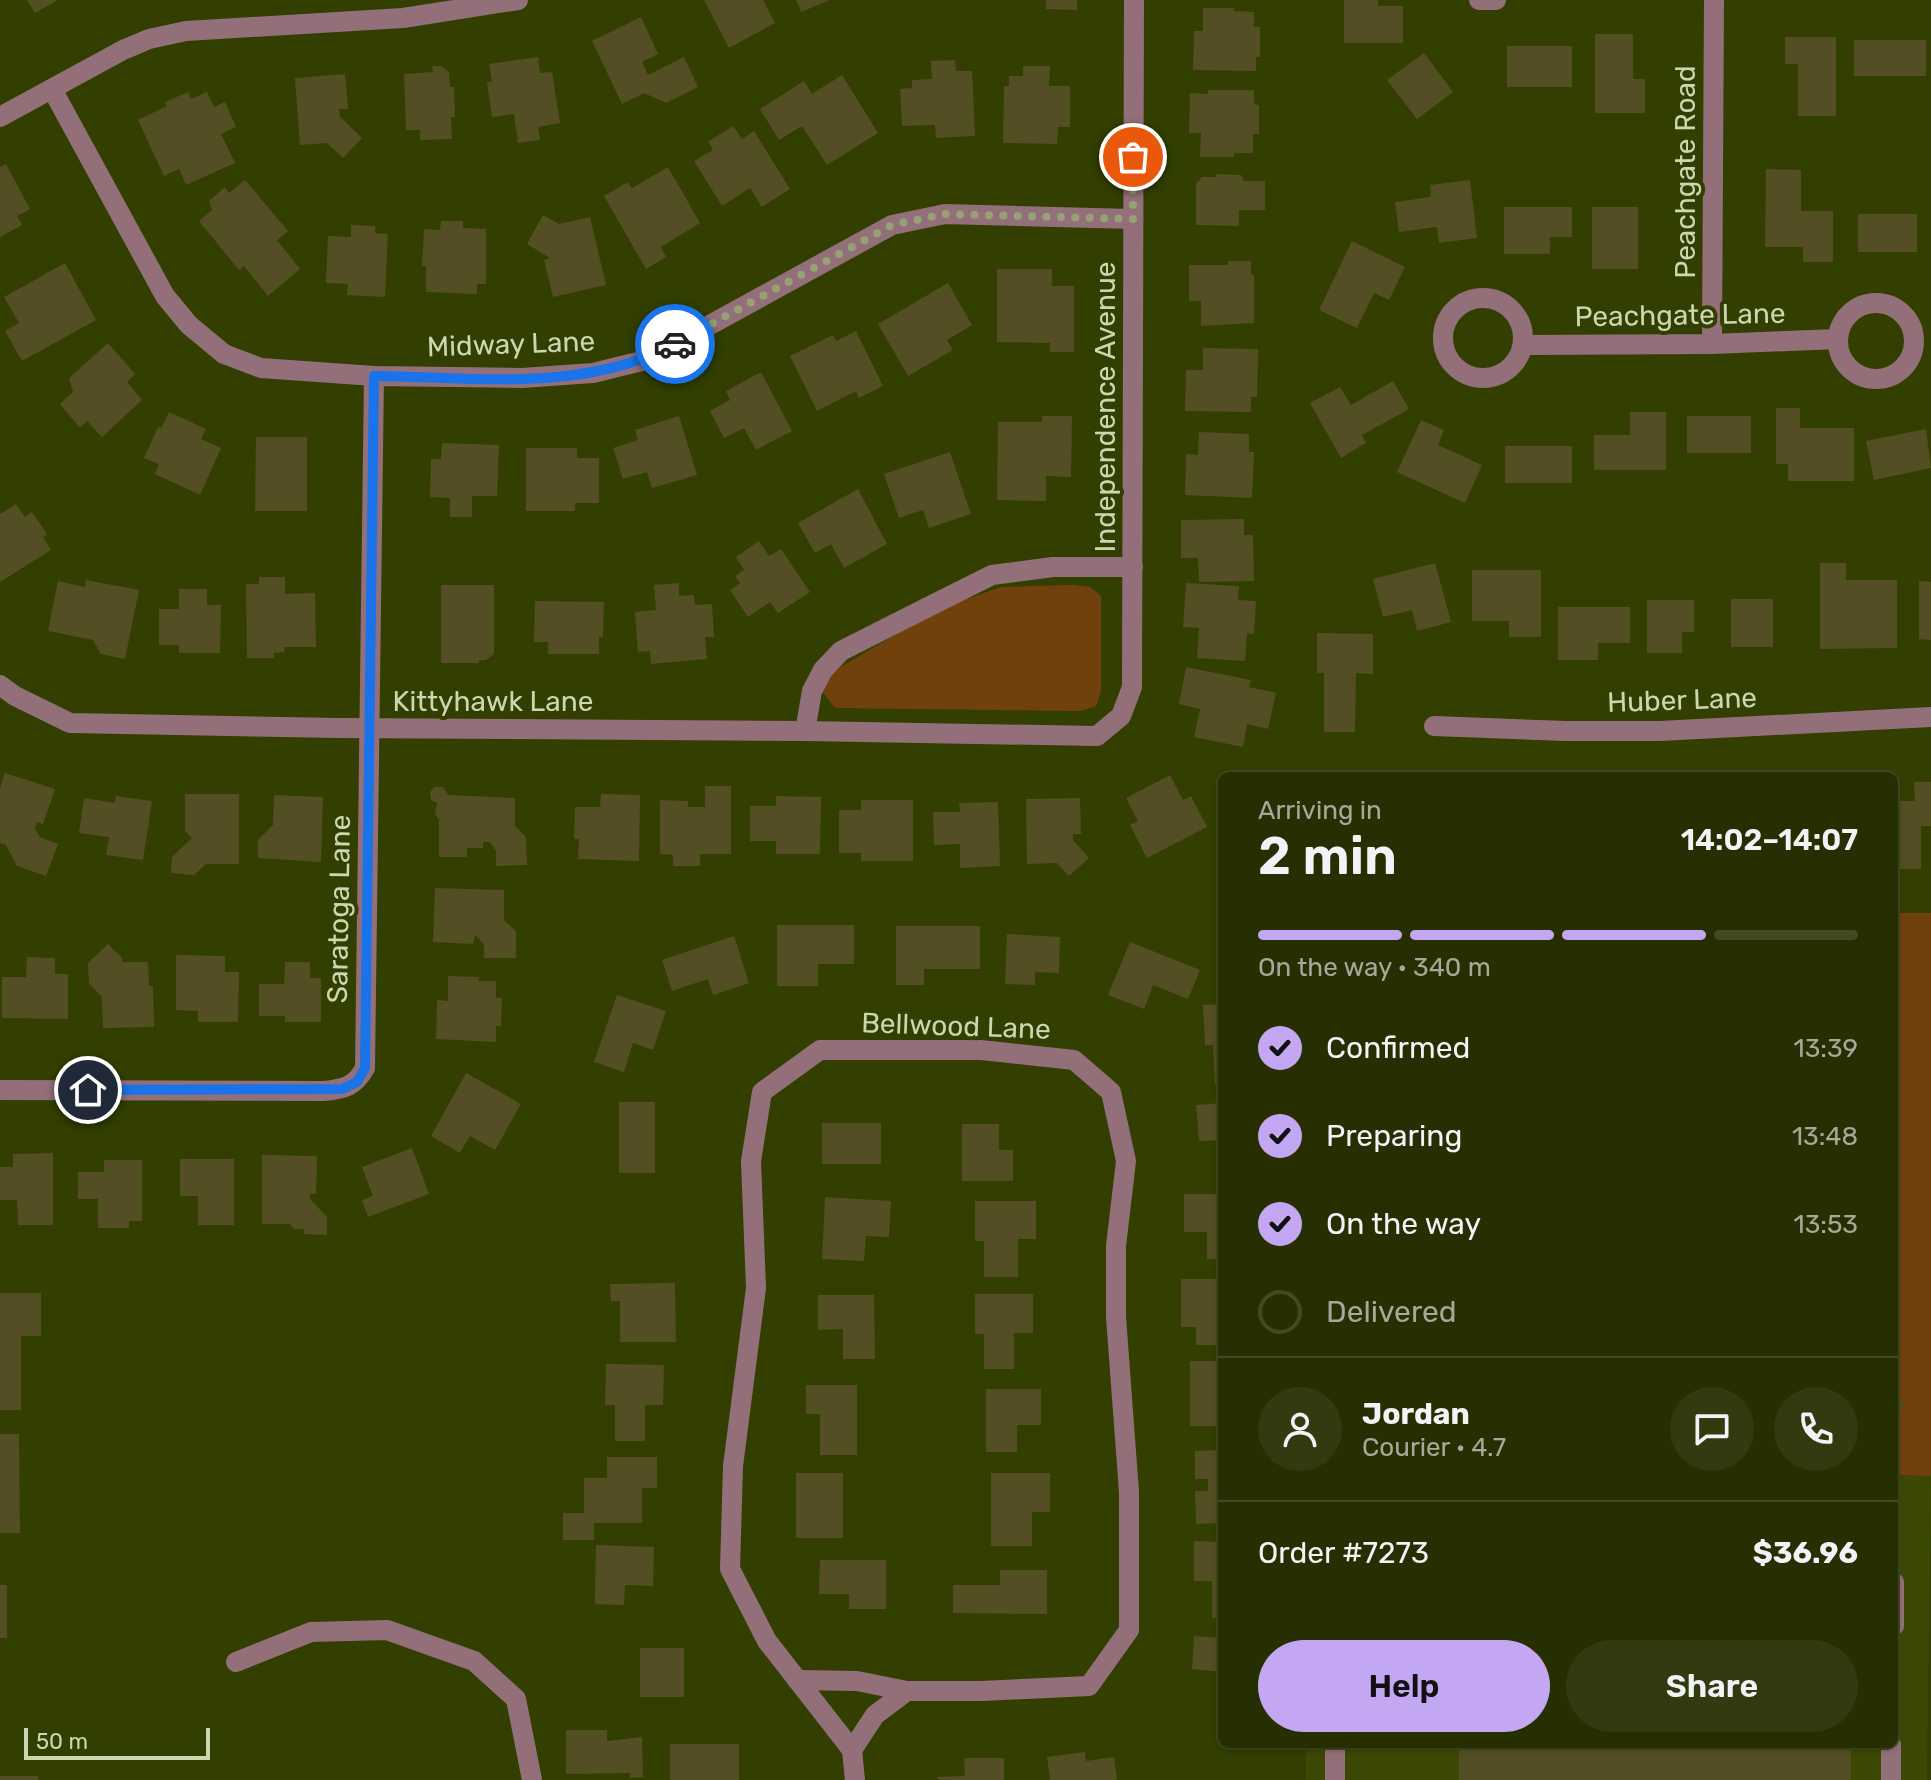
<!DOCTYPE html>
<html lang="en">
<head>
<meta charset="utf-8">
<style>
	:root { --surface:#262f01; --page:#323b10; --text:#f1f3f6; --muted:#a4a999; --line:#424a23; --accent:#c3a7f2 }
	body { margin:0; font-family:Rubik,sans-serif; background:var(--page); color:var(--text); height:100vh; display:flex; flex-direction:column; font-size:30px; white-space:nowrap }
	* { box-sizing:border-box; margin:0 }
	p { font-size:26px; color:var(--muted) }
	.icon { flex:none; width:44px; height:44px; fill:none; stroke:currentColor; stroke-width:2; stroke-linecap:round; stroke-linejoin:round }
	.map { position:relative; flex:1; overflow:hidden }
	.drawer { position:absolute; left:1218px; top:772px; width:680px; height:976px; display:flex; flex-direction:column; background:var(--surface); border-radius:12px; box-shadow:0 2px 6px #0004,0 0 0 2px var(--line) }
	.drawer>* { flex:none }
	.scale { position:absolute; left:24px; bottom:20px; width:186px; box-sizing:border-box; padding-left:8px; border:4px solid #ccd7b2; border-top:0; font-size:22px; line-height:28px; white-space:nowrap; color:#ccd7b2; -webkit-text-stroke:6px #323f01; paint-order:stroke }
	.pin { position:absolute; display:grid; place-items:center; width:68px; height:68px; color:#fff; margin:-34px; border:4px solid #fff; border-radius:50%; box-shadow:0 2px 8px #0007 }
	.courier { position:absolute; display:grid; place-items:center; width:80px; height:80px; margin:-40px; border:6px solid #1a73e8; border-radius:50%; background:#fff; color:#222; box-shadow:0 2px 10px #0007 }
	.head em { font-style:normal; font-weight:600 }
	.head div { display:flex; flex-direction:column-reverse }
	.head { display:flex; align-items:center; justify-content:space-between; height:136px; padding:0 40px }
	h1 { font-size:52px; font-weight:600; line-height:60px }
	.bar { display:grid; grid-template-columns:repeat(4,1fr); gap:12px 8px; align-content:center; height:96px; padding:0 40px }
	.bar i { height:10px; border-radius:6px; background:var(--line) }
	.bar .current { background:var(--accent) }
	.bar p { grid-column:span 4 }
	.line { display:flex; align-items:center; gap:20px; padding:0 40px; border-top:2px solid var(--line) }
	.line div { flex:1 }
	.round { display:grid; place-items:center; flex:none; width:84px; height:84px; border-radius:42px; background:var(--page) }
	ol { padding:0 40px; list-style:none }
	li { display:flex; align-items:center; gap:24px; height:88px }
	li p { margin-inline-start:auto }
	li .icon { padding:8px; border-radius:50%; background:var(--accent); color:#111; stroke-width:4 }
	li:last-child { color:var(--muted) }
	li i { width:44px; height:44px; border:4px solid var(--line); border-radius:50% }
	.primary-button { display:flex; gap:16px; margin-top:auto; padding:16px 40px }
	.primary-button a { flex:1; height:92px; border-radius:48px; background:var(--accent); color:#111; font-size:32px; font-weight:600; line-height:92px; text-align:center }
	.primary-button a+a { background:var(--page); color:var(--text) }
	.map>svg:first-child { display:block }
</style>
</head>
<body>
<div class="map">
<svg width="1931" height="1780" viewBox="0 0 1931 1780">
	<rect width="100%" height="100%" fill="#323f01"/>
	<polygon fill="#3c4904" points="1894,1475 1931,1476 1927,1780 1306,1780 1306,1744 1894,1744"/>
	<g fill="#71410d">
		<polygon points="1073,585 1090,587 1101,596 1101,691 1096,706 1080,711 835,708 821,690 832,672 941,608 1001,587"/>
		<polygon points="1894,913 1931,913 1931,1476 1894,1475"/>
	</g>
	<g fill="#544e24">
		<polygon points="27,0 58,0 35,13"/>
		<polygon points="704,0 763,0 775,23 729,48"/>
		<polygon points="796,0 830,0 801,12"/>
		<polygon points="1046,0 1077,0 1077,10 1046,9"/>
		<polygon points="1344,0 1378,0 1378,6 1403,6 1403,43 1344,43"/>
		<polygon points="1203,8 1234,8 1234,11 1254,12 1254,27 1260,27 1260,57 1256,57 1256,71 1193,70 1194,31 1203,31"/>
		<polygon points="641,17 658,54 642,62 648,75 684,57 698,87 666,103 644,93 622,104 592,41"/>
		<polygon points="1595,34 1633,34 1633,79 1645,79 1645,113 1595,113"/>
		<polygon points="1785,37 1836,37 1836,116 1798,116 1798,64 1785,64"/>
		<rect x="1854" y="40" width="72" height="36"/>
		<rect x="1507" y="46" width="65" height="41"/>
		<polygon points="1424,53 1453,92 1417,119 1387,80"/>
		<polygon points="538,57 540,73 552,72 560,123 538,127 540,140 518,143 514,114 492,117 487,82 492,82 489,64"/>
		<polygon points="955,60 956,71 972,71 975,136 936,138 935,125 902,126 900,89 912,88 912,80 932,79 931,61"/>
		<polygon points="432,66 441,66 449,72 450,87 454,87 455,117 451,117 452,139 420,140 420,130 406,130 404,74 433,72"/>
		<polygon points="1023,66 1050,66 1049,86 1070,86 1070,127 1058,127 1057,144 1003,143 1004,86 1009,86 1009,76 1023,76"/>
		<polygon points="345,74 348,109 339,109 340,117 362,138 343,158 327,143 300,145 295,78"/>
		<polygon points="842,75 878,133 827,165 802,126 779,140 760,109 804,81 812,94"/>
		<polygon points="1208,90 1254,90 1254,104 1259,105 1259,134 1253,134 1253,153 1234,153 1234,157 1200,157 1201,133 1189,133 1190,93 1208,94"/>
		<polygon points="188,92 191,99 207,92 214,107 225,102 236,127 221,134 235,163 186,185 179,169 164,176 138,120 167,106 165,102"/>
		<polygon points="733,126 742,139 754,131 790,189 762,207 750,188 722,206 694,161 713,150 708,142"/>
		<polygon points="6,164 30,209 17,216 22,225 0,237 0,167"/>
		<polygon points="668,167 700,223 661,247 666,257 646,269 604,196 628,182 632,188"/>
		<polygon points="1766,169 1801,170 1801,211 1833,211 1833,262 1803,262 1803,247 1765,247"/>
		<polygon points="1216,174 1241,175 1244,181 1265,181 1265,210 1239,210 1239,226 1196,225 1196,184 1202,177 1216,177"/>
		<polygon points="245,180 288,231 277,240 300,269 268,296 244,266 239,270 199,221 212,210 209,201 225,187 229,193"/>
		<polygon points="1470,180 1477,238 1439,243 1437,227 1399,232 1395,202 1431,197 1430,185"/>
		<polygon points="1504,207 1572,207 1572,237 1550,237 1550,254 1504,254"/>
		<rect x="1592" y="207" width="46" height="62"/>
		<rect x="1858" y="214" width="59" height="38"/>
		<polygon points="543,215 559,224 590,217 606,285 553,297 544,260 550,258 527,244"/>
		<polygon points="441,221 463,221 463,228 486,229 486,284 477,284 477,294 426,292 426,266 422,266 424,229 440,230"/>
		<polygon points="351,225 375,226 375,233 388,234 385,297 347,295 348,284 326,283 328,236 351,237"/>
		<polygon points="1352,241 1405,267 1389,300 1374,293 1357,328 1319,310"/>
		<polygon points="1228,261 1251,261 1251,275 1254,275 1254,323 1201,326 1201,301 1189,301 1189,265 1228,265"/>
		<polygon points="65,263 96,320 22,361 5,331 19,323 4,297"/>
		<polygon points="997,269 1052,269 1052,286 1074,286 1074,352 1050,352 1050,343 997,342"/>
		<polygon points="948,283 972,325 947,340 953,350 908,376 878,324"/>
		<polygon points="856,331 883,386 859,398 856,391 817,411 790,356 833,335 836,341"/>
		<polygon points="108,343 135,374 127,382 142,400 102,437 87,421 80,428 60,404 73,392 69,378"/>
		<polygon points="1203,348 1258,349 1257,397 1251,397 1251,412 1185,411 1186,370 1203,370"/>
		<polygon points="761,372 792,431 756,450 744,428 724,438 710,411 730,400 726,391"/>
		<polygon points="1393,381 1409,409 1362,435 1366,443 1341,458 1310,403 1340,387 1351,405"/>
		<polygon points="1776,408 1800,408 1800,428 1854,428 1854,481 1788,481 1788,464 1776,464"/>
		<polygon points="169,412 206,429 201,439 221,448 200,495 155,474 159,464 144,458 158,427 161,428"/>
		<polygon points="1630,412 1666,412 1666,470 1594,470 1594,435 1630,435"/>
		<polygon points="679,416 697,475 652,488 647,472 623,479 613,448 638,440 635,430"/>
		<polygon points="1042,416 1072,416 1071,477 1046,476 1046,501 997,500 998,422 1042,422"/>
		<rect x="1687" y="416" width="64" height="37"/>
		<polygon points="1421,420 1444,430 1438,445 1482,465 1465,503 1397,472"/>
		<polygon points="1926,429 1931,468 1874,480 1866,441"/>
		<polygon points="1199,432 1249,434 1249,452 1254,452 1252,498 1185,495 1186,454 1198,455"/>
		<polygon points="256,437 307,437 307,511 255,511"/>
		<polygon points="442,443 499,445 497,496 472,496 472,517 450,517 450,498 430,497 431,459 441,459"/>
		<rect x="1505" y="446" width="67" height="37"/>
		<polygon points="526,448 577,448 577,458 599,458 599,503 575,503 575,511 526,511"/>
		<polygon points="950,452 971,514 929,528 923,510 899,518 884,474"/>
		<polygon points="858,489 887,544 844,568 831,544 815,553 798,523"/>
		<polygon points="16,504 25,517 32,512 47,534 43,537 51,550 0,582 0,514"/>
		<polygon points="1244,519 1244,535 1253,535 1254,581 1199,582 1198,558 1181,558 1181,520"/>
		<polygon points="759,541 769,556 781,549 810,592 778,613 770,602 748,617 730,590 740,583 735,576 744,570 736,557"/>
		<polygon points="1435,563 1451,622 1417,631 1412,610 1383,617 1373,579"/>
		<polygon points="1820,563 1846,563 1846,580 1897,580 1897,648 1820,649"/>
		<polygon points="1472,570 1541,570 1541,637 1509,637 1509,621 1472,621"/>
		<polygon points="259,577 285,577 285,594 315,593 316,647 284,647 285,652 274,653 274,658 247,658 246,584 259,584"/>
		<polygon points="86,580 139,590 125,659 101,654 93,640 48,631 58,581 85,587"/>
		<polygon points="1919,581 1931,582 1931,640 1919,639"/>
		<polygon points="679,583 679,596 694,595 695,605 712,604 714,637 705,637 707,659 651,664 650,651 638,652 635,612 656,610 654,585"/>
		<polygon points="1186,583 1239,586 1238,600 1256,601 1254,634 1247,633 1245,661 1197,658 1199,628 1183,627"/>
		<polygon points="441,585 494,585 494,654 486,660 479,660 479,663 441,663"/>
		<polygon points="179,589 207,589 207,605 221,605 220,653 179,653 179,645 159,645 159,609 179,609"/>
		<rect x="1731" y="599" width="42" height="48"/>
		<polygon points="1647,600 1694,600 1694,632 1682,632 1682,653 1647,653"/>
		<polygon points="535,601 604,602 603,637 599,637 599,654 548,654 548,642 534,642"/>
		<polygon points="1558,607 1630,607 1630,643 1598,643 1598,660 1558,660"/>
		<polygon points="1317,633 1373,634 1373,674 1356,673 1355,732 1324,732 1324,673 1317,673"/>
		<polygon points="1186,667 1251,680 1249,687 1276,693 1268,729 1247,724 1243,747 1194,737 1200,709 1179,704"/>
		<polygon points="5,773 55,789 43,824 37,822 35,829 40,837 58,844 46,876 17,866 6,845 0,843 0,788"/>
		<polygon points="1170,775 1183,800 1191,796 1207,827 1147,858 1130,825 1138,821 1126,798"/>
		<polygon points="1914,782 1931,782 1931,826 1921,826 1921,869 1894,869 1894,801 1915,801"/>
		<polygon points="705,786 731,786 731,854 700,854 700,866 673,866 673,855 660,854 660,800 688,801 688,807 705,807"/>
		<polygon points="434,787 443,787 448,795 515,798 515,826 526,837 527,865 496,866 496,851 490,842 483,842 483,848 467,848 467,857 439,857 439,820 435,814 437,803 431,800 430,792"/>
		<polygon points="185,794 239,794 239,864 206,864 194,875 171,873 172,857 192,838 185,831"/>
		<polygon points="601,794 640,795 639,861 578,859 579,839 574,839 575,807 600,807"/>
		<polygon points="274,795 323,797 321,862 258,858 258,840 273,825"/>
		<polygon points="116,796 152,801 143,860 106,855 109,837 79,833 84,798 115,803"/>
		<polygon points="776,796 821,797 820,854 776,854 776,841 750,841 750,806 776,806"/>
		<polygon points="1080,798 1081,834 1073,834 1073,840 1089,858 1069,876 1057,863 1027,864 1026,799"/>
		<polygon points="861,800 913,800 913,861 861,861 861,853 839,853 839,810 861,810"/>
		<polygon points="998,802 1000,866 960,868 960,844 934,845 933,812 960,812 959,803"/>
		<polygon points="435,888 504,890 504,920 516,931 516,958 484,958 484,944 475,935 473,944 433,942"/>
		<polygon points="777,925 854,925 854,964 818,964 818,986 777,986"/>
		<polygon points="896,926 980,926 980,969 924,969 924,985 896,985"/>
		<polygon points="1007,934 1060,937 1059,973 1035,972 1035,985 1005,984"/>
		<polygon points="734,936 749,983 713,995 708,979 672,991 662,960"/>
		<polygon points="1130,942 1200,970 1188,999 1153,985 1144,1009 1108,995"/>
		<polygon points="108,944 122,958 122,962 148,962 149,986 153,986 154,1027 103,1028 102,997 89,983 88,963"/>
		<polygon points="176,955 225,956 225,972 239,972 238,1022 198,1022 198,1011 176,1010"/>
		<polygon points="27,957 55,958 55,974 68,974 68,1019 2,1018 2,977 26,977"/>
		<polygon points="285,962 310,962 310,978 321,978 321,1022 285,1022 285,1016 259,1016 259,984 284,984"/>
		<polygon points="448,976 479,977 479,981 496,981 496,998 502,998 501,1026 496,1026 496,1042 436,1039 437,1000 448,1001"/>
		<polygon points="617,995 666,1011 653,1050 633,1043 624,1072 594,1062"/>
		<polygon points="1222,1004 1222,1085 1215,1085 1213,1045 1205,1045 1203,1005"/>
		<polygon points="466,1073 521,1104 495,1150 470,1136 460,1153 431,1136"/>
		<rect x="619" y="1102" width="36" height="71"/>
		<polygon points="1222,1103 1222,1140 1199,1141 1196,1105"/>
		<rect x="822" y="1123" width="59" height="41"/>
		<polygon points="962,1124 999,1124 999,1150 1013,1150 1013,1181 962,1181"/>
		<polygon points="412,1148 429,1194 368,1217 362,1200 373,1196 362,1167"/>
		<polygon points="53,1153 53,1225 18,1225 17,1200 0,1200 0,1167 13,1167 13,1154"/>
		<polygon points="262,1155 317,1156 316,1194 310,1194 310,1199 327,1217 327,1235 304,1234 304,1229 294,1229 290,1224 262,1224"/>
		<polygon points="180,1159 234,1159 234,1225 198,1225 198,1196 180,1196"/>
		<polygon points="104,1160 142,1160 142,1221 129,1221 129,1228 98,1228 98,1199 78,1199 78,1172 104,1172"/>
		<polygon points="1184,1194 1222,1194 1222,1259 1207,1259 1207,1232 1184,1232"/>
		<polygon points="825,1197 891,1201 889,1237 866,1236 864,1261 822,1259"/>
		<polygon points="975,1201 1036,1201 1036,1239 1018,1239 1018,1277 984,1277 984,1241 975,1241"/>
		<polygon points="1181,1279 1222,1279 1222,1345 1196,1345 1196,1327 1181,1327"/>
		<polygon points="675,1283 676,1342 620,1342 620,1301 611,1301 610,1284"/>
		<polygon points="0,1293 41,1293 41,1336 21,1336 21,1410 0,1410"/>
		<polygon points="975,1294 1033,1294 1033,1333 1014,1333 1014,1369 984,1369 984,1334 975,1334"/>
		<polygon points="818,1295 874,1295 875,1359 843,1359 843,1329 818,1330"/>
		<rect x="1190" y="1361" width="32" height="65"/>
		<polygon points="606,1364 664,1365 663,1405 645,1405 645,1441 615,1441 615,1405 605,1405"/>
		<polygon points="806,1385 857,1385 857,1455 820,1455 820,1414 806,1414"/>
		<polygon points="986,1389 1041,1389 1041,1425 1017,1425 1017,1452 986,1452"/>
		<polygon points="1894,1395 1906,1406 1894,1419"/>
		<polygon points="0,1434 19,1434 20,1533 0,1533"/>
		<polygon points="1222,1450 1222,1523 1196,1524 1195,1491 1208,1491 1208,1479 1195,1479 1195,1451"/>
		<polygon points="607,1457 657,1457 657,1488 642,1488 642,1523 594,1523 594,1540 563,1540 563,1513 584,1513 584,1478 607,1478"/>
		<rect x="796" y="1473" width="47" height="65"/>
		<polygon points="991,1473 1050,1473 1050,1512 1032,1512 1032,1546 991,1546"/>
		<polygon points="1194,1541 1222,1542 1222,1618 1212,1618 1212,1581 1194,1581"/>
		<polygon points="596,1545 654,1547 653,1586 625,1585 624,1605 595,1604"/>
		<polygon points="820,1560 886,1560 886,1609 849,1609 849,1594 819,1594"/>
		<polygon points="1000,1570 1047,1570 1047,1614 953,1613 953,1585 1000,1585"/>
		<rect x="0" y="1585" width="7" height="53"/>
		<polygon points="1194,1636 1222,1638 1222,1672 1192,1669"/>
		<rect x="640" y="1648" width="44" height="49"/>
		<polygon points="566,1730 607,1730 607,1741 642,1737 643,1777 630,1778 630,1773 566,1774"/>
		<rect x="670" y="1744" width="69" height="36"/>
		<rect x="1459" y="1744" width="392" height="36"/>
		<polygon points="1085,1752 1086,1761 1114,1757 1117,1780 1050,1780 1047,1757"/>
		<polygon points="964,1758 1004,1758 1004,1780 938,1780 938,1777 965,1776"/>
		<rect x="0" y="1776" width="38" height="4"/>
	</g>
	<g fill="none" stroke-linecap="round" stroke-linejoin="round">
		<g stroke="#937079" stroke-width="20">
			<polyline points="1479,0 1496,0"/>
			<polyline points="52,89 165,296 189,325 224,354 261,368 374,376 522,378 593,373 646,360 892,225 945,214 1133,219"/>
			<polyline points="0,117 123,50 149,39 186,31 403,18 518,0"/>
			<circle cx="1483" cy="338" r="40"/>
			<circle cx="1876" cy="341" r="38"/>
			<polyline points="1712,344 1714,0"/>
			<polyline points="1523,345 1712,344 1838,339"/>
			<polyline points="0,685 15,696 70,723 339,728 805,731 1097,736 1121,716 1132,687 1134,0"/>
			<polyline points="1434,726 1566,731 1660,731 1931,717"/>
			<polyline points="805,731 812,691 823,670 841,651 934,604 992,575 1053,567 1133,567"/>
			<polygon points="820,1050 981,1050 1074,1060 1111,1092 1126,1161 1116,1246 1116,1317 1129,1492 1129,1630 1089,1686 981,1691 907,1691 875,1715 852,1750 767,1641 730,1569 733,1466 756,1288 751,1161 762,1092"/>
			<path d="M 0,1090 L 324,1091 C 345,1089 355,1086 365,1068 L 374,376"/>
			<polyline points="1894,1582 1894,1626"/>
			<polyline points="236,1662 311,1632 387,1630 474,1661 516,1699 532,1780"/>
			<polyline points="797,1680 857,1681 907,1691"/>
			<polyline points="852,1750 855,1780"/>
			<polyline points="1335,1780 1335,1744"/>
			<polyline points="1891,1780 1891,1744"/>
		</g>
	</g>
	<g fill="none" stroke-linecap="round" stroke-linejoin="round">
		<polyline stroke="#96a274" stroke-width="8" stroke-dasharray="0 14.4" points="675,344 892,225 945,214 1133,219 1133,157"/>
		<path stroke="#1a73e8" stroke-width="10" d="M 88,1090 L 342,1089 L 357,1082 L 365,1068 L 374,376 C 473,377 585,393 675,344"/>
	</g>
	<g text-anchor="middle" dominant-baseline="central" stroke-width="8" stroke-linejoin="round" paint-order="stroke">
		<g font-size="28" fill="#ccd7b2" stroke="#323f01">
			<text transform="translate(1685 172) rotate(-90)">Peachgate Road</text>
			<text transform="translate(1680 315) rotate(-1)">Peachgate Lane</text>
			<text transform="translate(511 344) rotate(-2)">Midway Lane</text>
			<text transform="translate(1105 407) rotate(-90)">Independence Avenue</text>
			<text transform="translate(1682 700) rotate(-2)">Huber Lane</text>
			<text x="493" y="701">Kittyhawk Lane</text>
			<text transform="translate(339 909) rotate(-89)">Saratoga Lane</text>
			<text transform="translate(956 1026) rotate(2)">Bellwood Lane</text>
		</g>
	</g>
</svg>
<div class="scale">50 m</div>
<div class="pin" style="left:1133px;top:157px;background:#ea580c"><svg class="icon" aria-label="bag" viewBox="0 0 24 24"><path d="M5 8h14l-1 12H6zM9 8a3 3 0 0 1 6 0"/></svg></div>
<div class="pin" style="left:88px;top:1090px;background:#1f2937"><svg class="icon" aria-label="home" viewBox="0 0 24 24"><path d="M3 11l9-7 9 7M6 9v11h12V9"/></svg></div>
<div class="courier" style="left:675px;top:344px"><svg class="icon" aria-label="car" viewBox="0 0 24 24"><path d="M5 17H2v-5l4-1 3-4h7l3 4 3 1v5h-3M9 17h6M6 11h13"/><circle cx="7" cy="17" r="2"/><circle cx="17" cy="17" r="2"/></svg></div>
<section class="drawer">
<div class="head"><div><h1>2 min</h1><p>Arriving in</p></div><em>14:02–14:07</em></div>
<div class="bar"><i class="current"></i><i class="current"></i><i class="current"></i><i></i><p>On the way · 340 m</p></div>
<ol>
<li><svg class="icon" aria-label="check" viewBox="0 0 24 24"><path d="M5 12l5 5 9-10"/></svg>Confirmed<p>13:39</p></li>
<li><svg class="icon" aria-label="check" viewBox="0 0 24 24"><path d="M5 12l5 5 9-10"/></svg>Preparing<p>13:48</p></li>
<li><svg class="icon" aria-label="check" viewBox="0 0 24 24"><path d="M5 12l5 5 9-10"/></svg>On the way<p>13:53</p></li>
<li><i></i>Delivered</li>
</ol>
<div class="line" style="height:144px"><a class="round"><svg class="icon" aria-label="person" viewBox="0 0 24 24"><circle cx="12" cy="8" r="4"/><path d="M4 21q1-7 8-7t8 7"/></svg></a><div><b>Jordan</b><p>Courier · 4.7</p></div><a class="round"><svg class="icon" aria-label="chat" viewBox="0 0 24 24"><path d="M4 5h16v11H9l-5 4z"/></svg></a><a class="round"><svg class="icon" aria-label="phone" viewBox="0 0 24 24"><path d="M5 4h4l2 5-3 2q2 4 5 5l2-3 5 2v4C11 20 4 13 5 4z"/></svg></a></div>
<div class="line" style="height:104px"><div>Order #7273</div><b>$36.96</b></div>
<div class="primary-button"><a>Help</a><a>Share</a></div>
</section>
</div>
</body>
</html>
